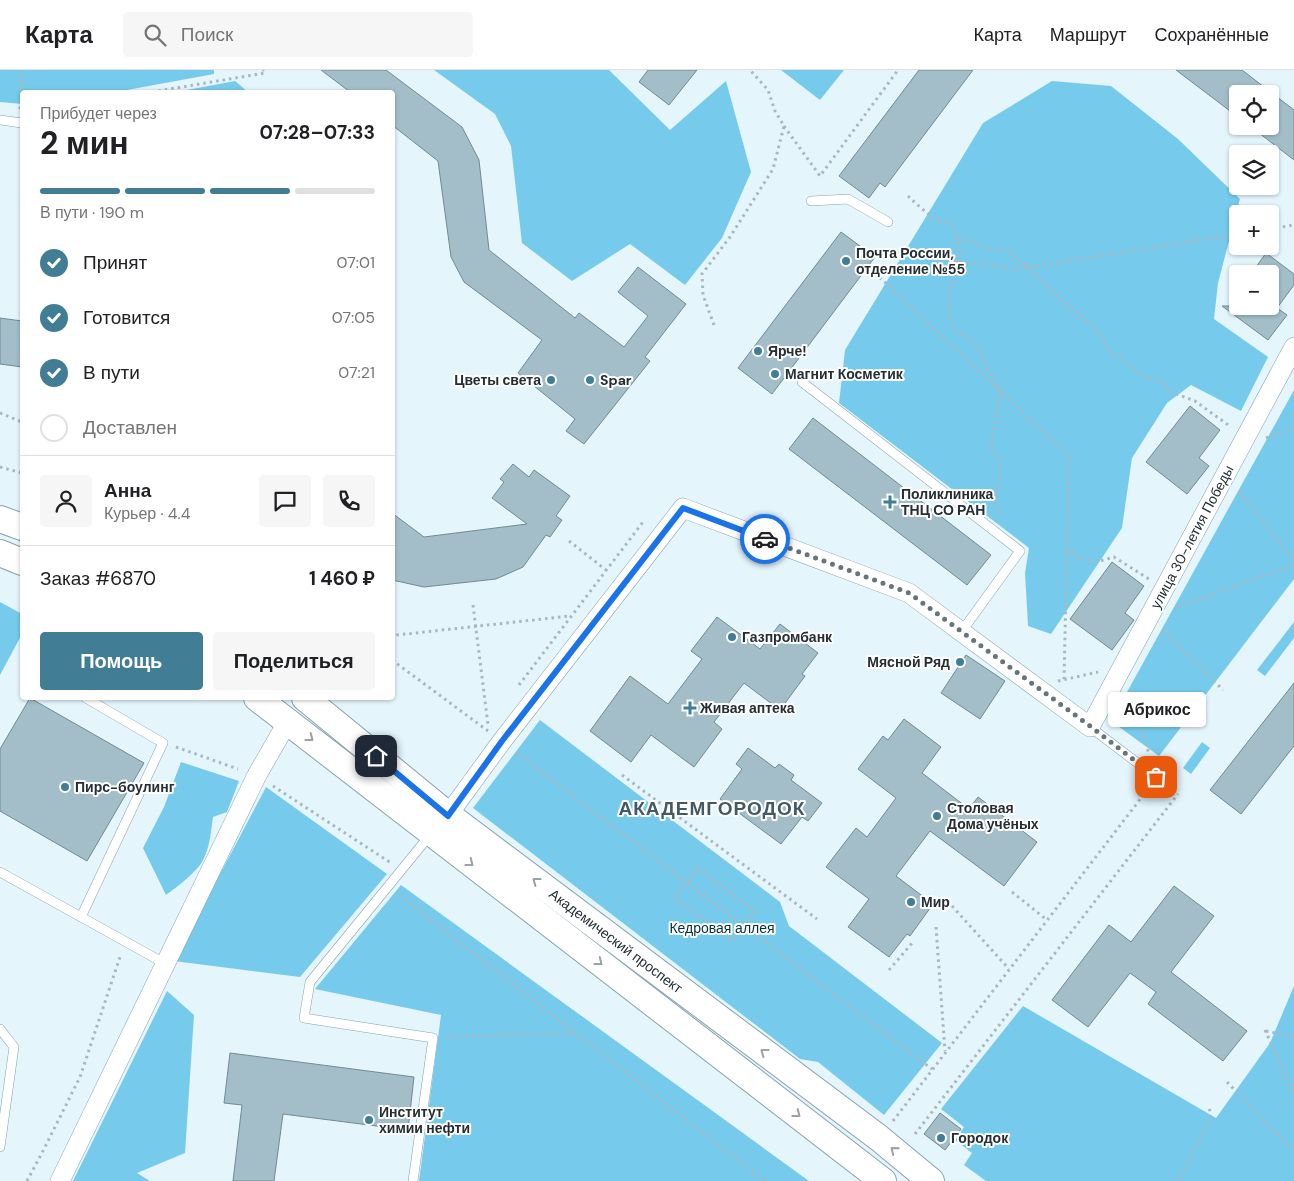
<!DOCTYPE html>
<html lang="ru">
<head>
<meta charset="utf-8">
<style>
	:root { --surface:#fff; --page:#f6f6f6; --text:#202124; --muted:#757577; --line:#e0e0e0; --accent:#417d95 }
	body { margin:0; font-family:"DM Sans",sans-serif; background:var(--page); color:var(--text); height:100vh; display:flex; flex-direction:column; font-size:19px; white-space:nowrap }
	* { box-sizing:border-box; margin:0 }
	p { font-size:16px; color:var(--muted) }
	.icon { flex:none; width:28px; height:28px; fill:none; stroke:currentColor; stroke-width:2; stroke-linecap:round; stroke-linejoin:round }
	.map { position:relative; flex:1; overflow:hidden }
	.drawer { position:absolute; left:20px; top:20px; width:375px; height:610px; display:flex; flex-direction:column; background:var(--surface); border-radius:5px; box-shadow:0 1px 4px #0004 }
	.drawer>* { flex:none }
	.controls { position:absolute; left:1229px; top:15px; display:grid; gap:10px }
	.controls a { display:grid; place-items:center; width:50px; height:50px; border-radius:5px; background:var(--surface); box-shadow:0 1px 4px #0004; font-size:25px }
	.pin { position:absolute; display:grid; place-items:center; width:42px; height:42px; color:#fff; margin:-21px; border-radius:10px; box-shadow:0 2px 8px #0006 }
	.courier { position:absolute; display:grid; place-items:center; width:50px; height:50px; margin:-25px; border:4px solid #1a73e8; border-radius:50%; background:#fff; color:#222; box-shadow:0 1px 6px #0007 }
	.bubble { position:absolute; height:35px; border-radius:5px; background:var(--surface); box-shadow:0 1px 4px #0004; font-size:16px; font-weight:700; line-height:35px; text-align:center }
	.summary em { font-style:normal; font-weight:700 }
	.summary div { display:flex; flex-direction:column-reverse }
	.summary { display:flex; align-items:center; justify-content:space-between; height:85px; padding:0 20px }
	h1 { font-size:32px; font-weight:700; line-height:38px }
	.bar { display:grid; grid-template-columns:repeat(4,1fr); gap:8px 5px; align-content:center; height:60px; padding:0 20px }
	.bar i { height:6px; border-radius:4px; background:var(--line) }
	.bar .on { background:var(--accent) }
	.bar p { grid-column:span 4 }
	.line { display:flex; align-items:center; gap:12px; padding:0 20px; border-top:1px solid var(--line) }
	.line div { flex:1 }
	.round { display:grid; place-items:center; flex:none; width:52px; height:52px; border-radius:5px; background:var(--page) }
	ol { padding:0 20px; list-style:none }
	li { display:flex; align-items:center; gap:15px; height:55px }
	li p { margin-inline-start:auto }
	li .icon { padding:5px; border-radius:50%; background:var(--accent); color:#fff; stroke-width:4 }
	li:last-child { color:var(--muted) }
	li i { width:28px; height:28px; border:2px solid var(--line); border-radius:50% }
	.button { display:flex; gap:10px; margin-top:auto; padding:10px 20px }
	.button a { flex:1; height:58px; border-radius:5px; background:var(--accent); color:#fff; font-size:20px; font-weight:700; line-height:58px; text-align:center }
	.button a+a { background:var(--page); color:var(--text) }
	header { display:flex; align-items:center; gap:30px; box-sizing:border-box; height:70px; padding:0 25px; background:var(--surface); border-bottom:1px solid var(--line) }
	header strong { font-size:24px }
	nav { display:flex; gap:28px; margin-inline-start:auto; font-size:18px }
	.search { width:350px; height:45px; background:var(--page); display:flex; align-items:center; gap:12px; box-sizing:border-box; padding:0 18px; border-radius:5px; color:var(--muted); font-size:19px }
	.map>svg:first-child { display:block }
</style>
</head>
<body>
<header>
<strong>Карта</strong>
<div class="search"><svg class="icon" aria-label="search" viewBox="0 0 24 24"><circle cx="10" cy="10" r="6"/><path d="M15 15l6 6"/></svg>Поиск</div>
<nav><a>Карта</a><a>Маршрут</a><a>Сохранённые</a></nav>
</header>
<div class="map">
<svg width="1294" height="1111" viewBox="0 0 1294 1111">
	<rect width="100%" height="100%" fill="#e4f5fc"/>
	<g fill="#76cbed">
		<polygon points="0,0 214,0 214,4 116,22 22,22 22,34 0,32"/>
		<polygon points="434,0 609,0 670,60 726,11 751,102 722,168 685,215 630,174 572,211 522,173 511,76 495,44"/>
		<polygon points="781,0 844,0 820,30"/>
		<polygon points="235,11 248,22 176,22"/>
		<polygon points="1052,11 1111,16 1178,69 1240,129 1218,213 1214,249 1268,287 1241,341 1191,315 1167,333 1132,388 1122,458 1051,564 1028,556 1025,503 1029,478 839,333 845,280 983,53"/>
		<polygon points="1294,320 1294,509 1159,686 1111,651"/>
		<polygon points="0,532 22,544 22,564 0,605"/>
		<polygon points="1294,552 1294,568 1265,606 1257,600"/>
		<polygon points="540,650 780,832 789,856 942,973 884,1045 818,992 800,989 473,738"/>
		<polygon points="1202,672 1210,678 1191,704 1183,698"/>
		<path d="M 181,692 L 239,711 L 227,742 L 213,747 C 211,761 210,777 203,790 C 198,801 176,818 166,825 L 143,778 L 164,737 Z"/>
		<polygon points="266,717 387,804 300,907 174,891"/>
		<polygon points="401,815 809,1111 419,1111 441,945 315,919"/>
		<polygon points="1294,916 1294,1111 986,1111 964,1095 972,1083 955,1070 964,1057 941,1039 1023,936 1216,1048 1270,973"/>
		<polygon points="167,921 194,945 185,1083 137,1103 150,1111 73,1111"/>
	</g>
	<g fill="#a3bec9" stroke="#718a95">
		<polygon points="321,0 386,0 462,57 479,90 489,180 575,248 579,243 624,277 648,246 618,222 638,197 686,234 645,287 650,291 584,374 566,361 575,349 518,303 542,270 464,212 451,187 438,91 392,55 392,22 350,22"/>
		<polygon points="648,0 697,0 669,35 639,12"/>
		<polygon points="919,0 973,0 885,117 880,113 869,128 839,106"/>
		<polygon points="1176,0 1242,0 1294,40 1294,90 1250,56 1270,56 1270,24 1238,24 1238,47"/>
		<polygon points="841,162 875,187 772,324 738,298"/>
		<polygon points="1266,183 1294,204 1294,215 1277,238 1287,245 1268,270 1222,236 1270,236 1270,204 1251,204"/>
		<polygon points="0,248 22,251 22,297 0,294"/>
		<polygon points="1190,336 1220,360 1199,388 1209,396 1187,424 1146,392"/>
		<polygon points="813,348 991,485 967,515 789,379"/>
		<polygon points="513,394 529,407 534,400 570,426 556,446 562,450 550,467 546,465 523,497 496,509 424,517 392,510 392,443 424,467 527,454 492,428 504,412 500,409"/>
		<polygon points="1112,492 1144,516 1125,543 1134,550 1112,580 1070,549"/>
		<polygon points="717,547 760,579 780,554 818,583 802,604 805,606 780,640 744,613 714,652 722,659 694,697 651,665 631,692 590,661 630,606 668,634 702,589 691,581"/>
		<polygon points="966,585 1005,611 980,649 941,623"/>
		<polygon points="1294,613 1294,676 1241,744 1210,720"/>
		<polygon points="30,628 144,693 87,791 0,741 0,679"/>
		<polygon points="904,649 941,677 922,703 969,739 978,727 1037,772 1004,816 930,761 896,806 933,834 910,866 907,864 889,887 848,857 869,829 826,797 856,758 867,767 896,728 858,699 883,666 888,670"/>
		<polygon points="748,678 775,698 779,694 794,705 791,710 822,733 808,751 802,747 781,774 720,729 742,699 736,694"/>
		<polygon points="1174,816 1214,846 1171,902 1247,961 1223,991 1148,934 1156,922 1130,903 1088,957 1052,930 1109,855 1131,872"/>
		<polygon points="230,983 414,1007 408,1060 283,1044 274,1111 233,1111 242,1035 224,1033"/>
		<polygon points="940,1043 961,1059 945,1080 924,1064"/>
	</g>
	<g fill="none" stroke-linecap="round" stroke-linejoin="round">
		<defs>
			<g id="lane">
				<polyline points="0,50 22,53"/>
				<polyline points="811,131 848,129 888,152"/>
				<polyline points="802,312 1020,481 962,561"/>
				<polyline points="1090,657 1156,707"/>
				<polyline points="0,802 164,893"/>
				<polyline points="81,847 163,673 86,628"/>
				<polyline points="0,959 14,977 0,1077"/>
				<polyline points="413,1111 433,968 304,948 310,912 430,765"/>
			</g>
			<g id="street">
				<polyline points="448,745 502,671 683,438 909,523 1090,657 1294,277"/>
				<polyline points="60,1111 257,705 288,651"/>
			</g>
			<g id="secondary">
				<polyline points="0,449 22,457"/>
				<polyline points="0,483 22,492"/>
				<polyline points="257,628 883,1111"/>
				<polyline points="305,628 448,745 879,1068 931,1111"/>
			</g>
		</defs>
		<use href="#lane" stroke="#88a3ae" stroke-width="10"/>
		<use href="#street" stroke="#88a3ae" stroke-width="20"/>
		<use href="#secondary" stroke="#88a3ae" stroke-width="28"/>
		<g stroke="#a9b8be" stroke-width="3" stroke-dasharray="2.5 4" stroke-linecap="butt">
			<polyline points="152,22 265,3 263,0"/>
			<polyline points="20,39 22,0"/>
			<polyline points="784,56 820,106 898,0"/>
			<path d="M 908,126 C 920,137 934,152 951,153 C 958,169 961,182 958,199 C 957,203 955,206 953,210 C 948,227 948,244 955,261 L 969,267 L 974,274 L 980,279 L 988,300 L 993,305 L 1001,323 L 991,377 L 999,388 L 1001,405 L 995,428 L 998,446"/>
			<polyline points="1270,159 1294,155"/>
			<polyline points="958,170 969,170 984,178 1008,181 1029,198 1057,226 1094,257 1105,271 1107,279 1113,285 1121,285 1125,292 1144,306 1162,311 1171,322 1195,331 1231,357"/>
			<polyline points="889,183 1020,199 1238,164"/>
			<polyline points="875,203 1069,386 1064,610"/>
			<polyline points="714,255 703,225 702,204 730,167 773,99 784,56 775,41 768,20 750,0"/>
			<polyline points="0,343 22,352"/>
			<polyline points="1266,368 1294,358"/>
			<polyline points="0,397 22,403"/>
			<polyline points="1239,421 1294,491"/>
			<polyline points="569,471 606,500"/>
			<polyline points="1066,482 1076,483 1079,489 1100,491 1114,487 1149,509"/>
			<polyline points="473,535 488,655"/>
			<polyline points="1177,537 1294,495"/>
			<polyline points="1163,560 1223,620"/>
			<polyline points="392,570 397,565 570,546"/>
			<polyline points="392,590 488,661"/>
			<polyline points="1058,611 1098,602"/>
			<polyline points="519,615 643,452"/>
			<polyline points="1131,623 1149,684"/>
			<polyline points="176,677 238,699"/>
			<polyline points="517,683 932,999"/>
			<polyline points="622,705 817,849"/>
			<polyline points="273,716 391,793"/>
			<polygon points="698,798 755,841 732,871 675,828"/>
			<polyline points="1012,822 1047,850"/>
			<polyline points="399,825 765,1111"/>
			<polyline points="952,836 1009,899"/>
			<polyline points="936,857 945,981"/>
			<polyline points="889,900 913,872"/>
			<polyline points="1265,960 1294,1025"/>
			<polyline points="1266,961 1294,967"/>
			<polyline points="446,967 575,963"/>
			<polyline points="1227,1012 1294,1081"/>
			<polyline points="893,1051 1148,719"/>
			<polyline points="915,1064 1178,724"/>
			<polyline points="27,1111 44,1079 80,1007 121,884"/>
			<polyline points="1178,1111 1211,1049 1209,1035"/>
		</g>
		<use href="#lane" stroke="#fff" stroke-width="9"/>
		<use href="#street" stroke="#fff" stroke-width="19"/>
		<use href="#secondary" stroke="#fff" stroke-width="26"/>
	</g>
	<defs><path id="oneway-chevron" d="M-2-3.5L2.5 0L-2 3.5" fill="none" stroke-width="1.6" stroke-linecap="round" stroke-linejoin="round" transform="scale(1.25)"/></defs>
	<g stroke="#9ca1a3">
		<use href="#oneway-chevron" transform="translate(310 668) rotate(38)"/>
		<use href="#oneway-chevron" transform="translate(470 793) rotate(38)"/>
		<use href="#oneway-chevron" transform="translate(536 811) rotate(-143)"/>
		<use href="#oneway-chevron" transform="translate(599 892) rotate(38)"/>
		<use href="#oneway-chevron" transform="translate(764 982) rotate(-143)"/>
		<use href="#oneway-chevron" transform="translate(797 1044) rotate(38)"/>
		<use href="#oneway-chevron" transform="translate(894 1080) rotate(-141)"/>
	</g>
	<g fill="none" stroke-linecap="round" stroke-linejoin="round">
		<polyline stroke="#677479" stroke-width="5" stroke-dasharray="0 9" points="765,469 909,523 1090,656 1156,707"/>
		<polyline stroke="#1a73e8" stroke-width="6" points="376,686 448,746 502,671 683,438 765,469"/>
	</g>
	<g fill="#417d95" stroke="#fff" stroke-width="2">
		<circle cx="846" cy="191" r="5"/>
		<circle cx="758" cy="281" r="5"/>
		<circle cx="775" cy="304" r="5"/>
		<circle cx="551" cy="310" r="5"/>
		<circle cx="590" cy="310" r="5"/>
		<path d="M887.5 424.5h5v5h5v5h-5v5h-5v-5h-5v-5h5z"/>
		<circle cx="732" cy="567" r="5"/>
		<circle cx="960" cy="592" r="5"/>
		<path d="M687.5 630.5h5v5h5v5h-5v5h-5v-5h-5v-5h5z"/>
		<circle cx="65" cy="717" r="5"/>
		<circle cx="937" cy="746" r="5"/>
		<circle cx="911" cy="832" r="5"/>
		<circle cx="369" cy="1050" r="5"/>
		<circle cx="941" cy="1068" r="5"/>
	</g>
	<g text-anchor="middle" dominant-baseline="central" stroke-width="4" stroke-linejoin="round" paint-order="stroke">
		<g font-size="14" font-weight="bold" fill="#242e33" stroke="#fff" text-anchor="start">
			<text x="856" y="183">Почта России,<tspan x="856" dy="16">отделение №55</tspan></text>
			<text x="768" y="281">Ярче!</text>
			<text x="785" y="304">Магнит Косметик</text>
			<text x="541" y="310" text-anchor="end">Цветы света</text>
			<text x="600" y="310">Spar</text>
			<text x="901" y="424">Поликлиника<tspan x="901" dy="16">ТНЦ СО РАН</tspan></text>
			<text x="742" y="567">Газпромбанк</text>
			<text x="950" y="592" text-anchor="end">Мясной Ряд</text>
			<text x="700" y="638">Живая аптека</text>
			<text x="75" y="717">Пирс-боулинг</text>
			<text x="947" y="738">Столовая<tspan x="947" dy="16">Дома учёных</tspan></text>
			<text x="921" y="832">Мир</text>
			<text x="379" y="1042">Институт<tspan x="379" dy="16">химии нефти</tspan></text>
			<text x="951" y="1068">Городок</text>
		</g>
		<g font-size="14" fill="#242e33" stroke="#fff">
			<text transform="translate(1192 467) rotate(-62)">улица 30-летия Победы</text>
			<text transform="translate(616 871) rotate(37)">Академический проспект</text>
		</g>
		<g font-size="14" fill="#022f3e" stroke="#fff">
			<text x="722" y="858">Кедровая аллея</text>
		</g>
		<g font-size="19" font-weight="bold" letter-spacing="1" fill="#425a65" stroke="#fff">
			<text x="712" y="738">АКАДЕМГОРОДОК</text>
		</g>
	</g>
</svg>
<div class="controls">
<a><svg class="icon" aria-label="locate" viewBox="0 0 24 24"><circle cx="12" cy="12" r="6"/><path d="M12 2v4M12 18v4M2 12h4M18 12h4"/></svg></a>
<a><svg class="icon" aria-label="layers" viewBox="0 0 24 24"><path d="M12 4l9 5-9 5-9-5zM3 14l9 5 9-5"/></svg></a>
<a>+</a>
<a>−</a>
</div>
<div class="pin" style="left:1156px;top:707px;background:#ea580c"><svg class="icon" aria-label="bag" viewBox="0 0 24 24"><path d="M5 8h14l-1 12H6zM9 8a3 3 0 0 1 6 0"/></svg></div>
<div class="pin" style="left:376px;top:686px;background:#1f2937"><svg class="icon" aria-label="home" viewBox="0 0 24 24"><path d="M3 11l9-7 9 7M6 9v11h12V9"/></svg></div>
<div class="courier" style="left:765px;top:469px"><svg class="icon" aria-label="car" viewBox="0 0 24 24"><path d="M5 17H2v-5l4-1 3-4h7l3 4 3 1v5h-3M9 17h6M6 11h13"/><circle cx="7" cy="17" r="2"/><circle cx="17" cy="17" r="2"/></svg></div>
<div class="bubble" style="left:1108px;top:622px;width:98px">Абрикос</div>
<section class="drawer">
<div class="summary"><div><h1>2 мин</h1><p>Прибудет через</p></div><em>07:28–07:33</em></div>
<div class="bar"><i class="on"></i><i class="on"></i><i class="on"></i><i></i><p>В пути · 190 m</p></div>
<ol>
<li><svg class="icon" aria-label="check" viewBox="0 0 24 24"><path d="M5 12l5 5 9-10"/></svg>Принят<p>07:01</p></li>
<li><svg class="icon" aria-label="check" viewBox="0 0 24 24"><path d="M5 12l5 5 9-10"/></svg>Готовится<p>07:05</p></li>
<li><svg class="icon" aria-label="check" viewBox="0 0 24 24"><path d="M5 12l5 5 9-10"/></svg>В пути<p>07:21</p></li>
<li><i></i>Доставлен</li>
</ol>
<div class="line" style="height:90px"><a class="round"><svg class="icon" aria-label="person" viewBox="0 0 24 24"><circle cx="12" cy="8" r="4"/><path d="M4 21q1-7 8-7t8 7"/></svg></a><div><b>Анна</b><p>Курьер · 4.4</p></div><a class="round"><svg class="icon" aria-label="chat" viewBox="0 0 24 24"><path d="M4 5h16v11H9l-5 4z"/></svg></a><a class="round"><svg class="icon" aria-label="phone" viewBox="0 0 24 24"><path d="M5 4h4l2 5-3 2q2 4 5 5l2-3 5 2v4C11 20 4 13 5 4z"/></svg></a></div>
<div class="line" style="height:65px"><div>Заказ #6870</div><b>1 460 ₽</b></div>
<div class="button"><a>Помощь</a><a>Поделиться</a></div>
</section>
</div>
</body>
</html>
